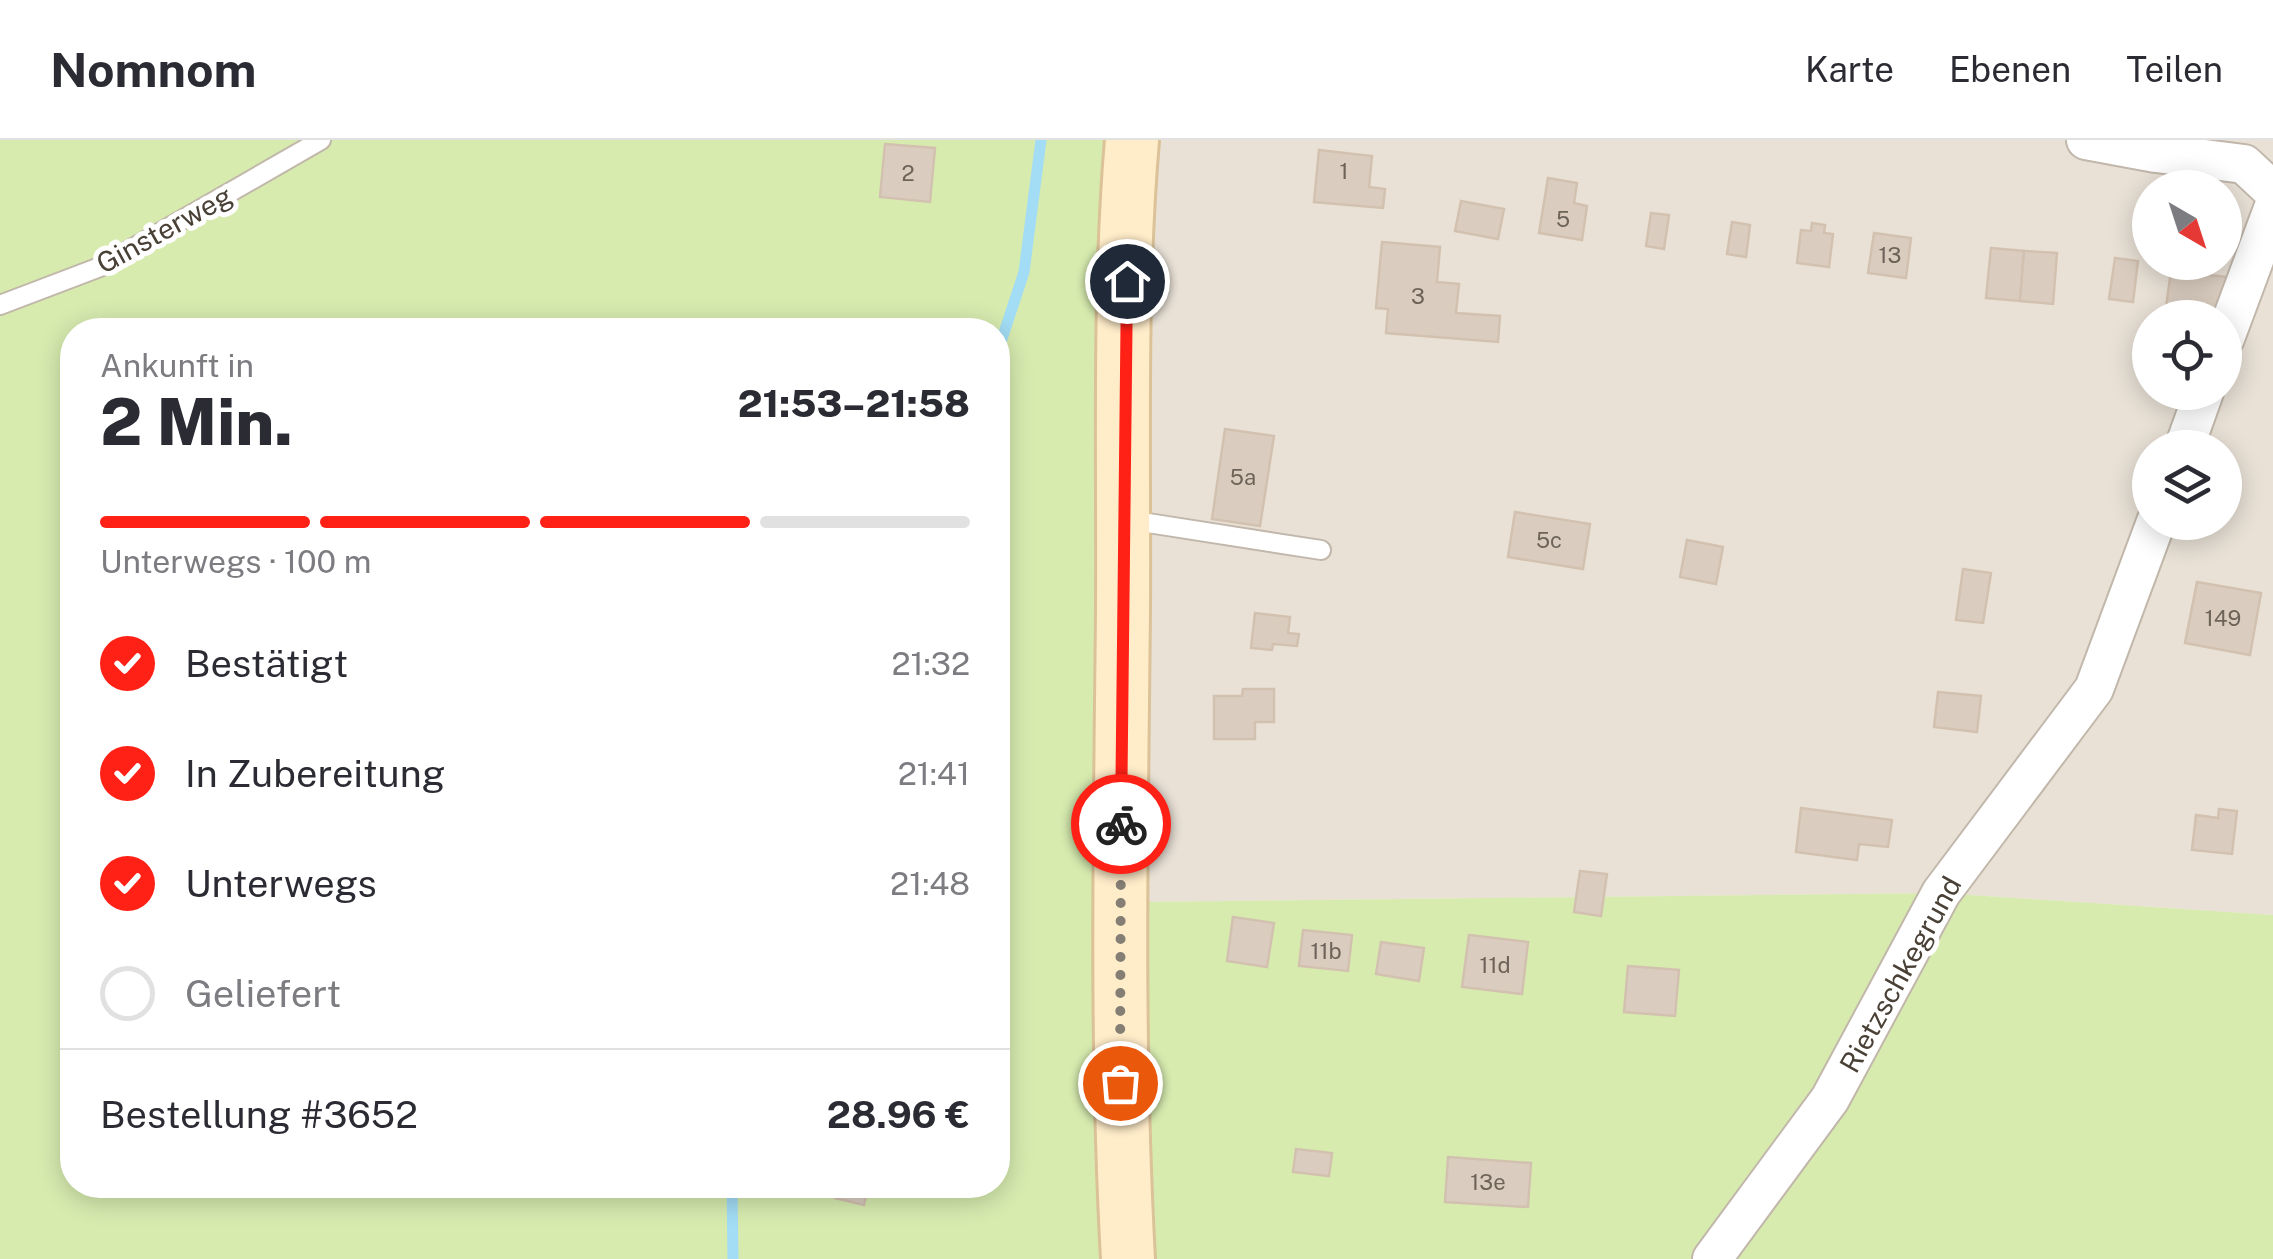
<!DOCTYPE html>
<html lang="de">
<head>
<meta charset="utf-8">
<style>
	:root { --surface:#fff; --page:#f7f7f7; --text:#2b2b33; --muted:#7c7c81; --line:#e1e1e2; --accent:#ff2016 }
	body { margin:0; font-family:"Public Sans",sans-serif; background:var(--page); color:var(--text); height:100vh; display:flex; flex-direction:column; font-size:38px; white-space:nowrap }
	* { box-sizing:border-box; margin:0 }
	p { font-size:32px; color:var(--muted) }
	.icon { flex:none; width:55px; height:55px; fill:none; stroke:currentColor; stroke-width:2; stroke-linecap:round; stroke-linejoin:round }
	.map { position:relative; flex:1; overflow:hidden }
	.sheet { position:absolute; left:60px; top:178px; width:950px; height:880px; display:flex; flex-direction:column; background:var(--surface); border-radius:40px; box-shadow:0 5px 25px #0003 }
	.sheet>* { flex:none }
	.needle { width:65px; rotate:141deg }
	.fabs { position:absolute; left:2132px; top:30px; display:grid; gap:20px }
	.fabs a { display:grid; place-items:center; width:110px; height:110px; border-radius:50%; background:var(--surface); box-shadow:0 5px 25px #0003; font-size:50px }
	.pin { position:absolute; display:grid; place-items:center; width:85px; height:85px; color:#fff; margin:-42px; border:5px solid #fff; border-radius:50%; box-shadow:0 2px 10px #0007 }
	.courier { position:absolute; display:grid; place-items:center; width:100px; height:100px; margin:-50px; border:8px solid #ff2016; border-radius:50%; background:#fff; color:#222; box-shadow:0 2px 12px #0007 }
	.headline em { font-style:normal; font-weight:800 }
	.headline div { display:flex; flex-direction:column-reverse }
	.headline { display:flex; align-items:center; justify-content:space-between; height:170px; padding:0 40px }
	h1 { font-size:65px; font-weight:800; line-height:75px }
	.bar { display:grid; grid-template-columns:repeat(4,1fr); gap:15px 10px; align-content:center; height:120px; padding:0 40px }
	.bar i { height:12px; border-radius:8px; background:var(--line) }
	.bar .selected { background:var(--accent) }
	.bar p { grid-column:span 4 }
	.line { display:flex; align-items:center; gap:25px; padding:0 40px; border-top:2px solid var(--line) }
	.line div { flex:1 }
	ol { padding:0 40px; list-style:none }
	li { display:flex; align-items:center; gap:30px; height:110px }
	li p { margin-inline-start:auto }
	li .icon { padding:10px; border-radius:50%; background:var(--accent); color:#fff; stroke-width:4 }
	li:last-child { color:var(--muted) }
	li i { width:55px; height:55px; border:5px solid var(--line); border-radius:50% }
	header { display:flex; align-items:center; gap:60px; box-sizing:border-box; height:140px; padding:0 50px; background:var(--surface); border-bottom:2px solid var(--line) }
	header strong { font-size:48px }
	nav { display:flex; gap:55px; margin-inline-start:auto; font-size:35px }
	.map>svg:first-child { display:block }
</style>
</head>
<body>
<header>
<strong>Nomnom</strong>
<nav><a>Karte</a><a>Ebenen</a><a>Teilen</a></nav>
</header>
<div class="map">
<svg width="2273" height="1119" viewBox="0 0 2273 1119">
	<rect width="100%" height="100%" fill="#f5f0e8"/>
	<path fill="#e9e1d6" fill-rule="evenodd" d="M 1152,0 L 2273,0 L 2273,775 L 1941,753 L 1131,762 ZM 2150,48 L 2225,48 L 2225,122 L 2150,122 ZM 2150,178 L 2225,178 L 2225,252 L 2150,252 ZM 2150,308 L 2225,308 L 2225,382 L 2150,382 Z"/>
	<g fill="#d7ebaf" fill-rule="evenodd">
		<path d="M 0,0 L 1124,0 L 1120,1119 L 0,1119 ZM 72,190 L 998,190 L 998,1045 L 72,1045 Z"/>
		<polygon points="1941,753 2273,775 2273,1119 1141,1119 1131,762"/>
	</g>
	<g fill="none" stroke-linecap="round" stroke-linejoin="round">
		<g stroke="#a2dcf5" stroke-width="11">
			<polyline points="998,211 1024,132 1041,0"/>
			<polyline points="732,1045 733,1119"/>
		</g>
	</g>
	<g fill="#dacdc0" stroke="#d3c1b0" stroke-width="2.5">
		<polygon points="885,4 935,8 930,62 880,57"/>
		<polygon points="1319,10 1372,16 1369,47 1385,49 1383,68 1314,62"/>
		<polygon points="1548,38 1577,43 1574,63 1587,66 1582,100 1539,93"/>
		<polygon points="1461,61 1504,69 1498,99 1455,91"/>
		<polygon points="1651,73 1669,75 1664,109 1646,106"/>
		<polygon points="1732,82 1750,85 1746,117 1727,114"/>
		<polygon points="1812,83 1825,85 1824,93 1833,94 1829,127 1797,123 1801,90 1811,91"/>
		<polygon points="1874,93 1911,98 1906,138 1868,133"/>
		<polygon points="1382,102 1440,107 1437,142 1459,144 1456,173 1500,176 1498,202 1386,193 1388,169 1376,168"/>
		<polygon points="1991,108 2024,111 2020,161 1986,158"/>
		<polygon points="2024,111 2057,113 2053,164 2020,161"/>
		<polygon points="2115,118 2138,121 2133,162 2109,159"/>
		<polygon points="2171,131 2228,137 2217,173 2166,167"/>
		<polygon points="1225,289 1274,296 1260,386 1212,379"/>
		<polygon points="1515,372 1590,384 1583,429 1508,417"/>
		<polygon points="1687,400 1723,407 1716,444 1680,437"/>
		<polygon points="1963,429 1991,433 1983,483 1956,480"/>
		<polygon points="2197,442 2261,453 2250,515 2185,503"/>
		<polygon points="1255,473 1290,477 1288,493 1299,494 1297,506 1273,504 1272,510 1251,508"/>
		<polygon points="1243,549 1274,549 1274,582 1255,582 1255,599 1214,599 1214,556 1242,556"/>
		<polygon points="1938,552 1981,556 1977,592 1934,587"/>
		<polygon points="1801,668 1892,680 1888,707 1859,704 1857,720 1796,712"/>
		<polygon points="2219,669 2237,671 2232,714 2192,710 2196,675 2218,678"/>
		<polygon points="1580,731 1607,734 1601,776 1574,772"/>
		<polygon points="1233,777 1274,783 1267,827 1227,821"/>
		<polygon points="1303,790 1352,795 1348,831 1299,826"/>
		<polygon points="1469,795 1528,802 1522,854 1462,847"/>
		<polygon points="1381,802 1424,808 1419,841 1376,834"/>
		<polygon points="1628,826 1679,830 1675,876 1624,872"/>
		<polygon points="1296,1009 1332,1013 1329,1036 1293,1032"/>
		<polygon points="1448,1017 1531,1023 1528,1067 1445,1062"/>
		<polygon points="839,1045 868,1047 864,1065 835,1058"/>
	</g>
	<g fill="none" stroke-linecap="round" stroke-linejoin="round">
		<defs>
			<g id="lane">
				<polyline points="0,165 100,127 321,0"/>
				<polyline points="1129,380 1321,410"/>
			</g>
			<g id="street">
				<polyline points="2086,0 2156,13 2244,24 2273,51"/>
				<polyline points="2225,198 2273,69"/>
				<polyline points="2184,308 2204,252"/>
				<polyline points="1712,1119 1830,959 1941,753 2094,549 2156,382"/>
			</g>
			<path id="secondary" d="M 1128,1119 C 1116,902 1121,686 1123,469 C 1124,315 1119,152 1132,0"/>
		</defs>
		<use href="#lane" stroke="#c1b7aa" stroke-width="22"/>
		<use href="#street" stroke="#c1b7aa" stroke-width="42"/>
		<use href="#secondary" stroke="#dbc298" stroke-width="58"/>
		<use href="#lane" stroke="#fff" stroke-width="18"/>
		<use href="#street" stroke="#fff" stroke-width="38"/>
		<use href="#secondary" stroke="#ffecc9" stroke-width="52"/>
	</g>
	<g fill="none" stroke-linecap="round" stroke-linejoin="round">
		<polyline stroke="#857e74" stroke-width="10" stroke-dasharray="0 18" points="1120,943 1121,684"/>
		<polyline stroke="#ff2016" stroke-width="12" points="1121,684 1127,141"/>
	</g>
	<g text-anchor="middle" dominant-baseline="central" stroke-width="10" stroke-linejoin="round" paint-order="stroke">
		<g font-size="22" fill="#6d6358">
			<text x="1344" y="31">1</text>
			<text x="908" y="33">2</text>
			<text x="1563" y="79">5</text>
			<text x="1890" y="115">13</text>
			<text x="1418" y="156">3</text>
			<text x="1243" y="337">5a</text>
			<text x="1549" y="400">5c</text>
			<text x="2223" y="478">149</text>
			<text x="1326" y="811">11b</text>
			<text x="1495" y="825">11d</text>
			<text x="1488" y="1042">13e</text>
		</g>
		<g font-size="28" fill="#494036" stroke="#fff">
			<text transform="translate(164 89) rotate(-29)">Ginsterweg</text>
			<text transform="translate(1900 834) rotate(-61)">Rietzschkegrund</text>
		</g>
	</g>
</svg>
<div class="fabs">
<a><svg class="needle" viewBox="-14 -14 28 28"><path d="M0-13l5 13h-10z" fill="#e53935"/><path d="M0 13l5-13h-10z" fill="#7c7c81"/></svg></a>
<a><svg class="icon" aria-label="locate" viewBox="0 0 24 24"><circle cx="12" cy="12" r="6"/><path d="M12 2v4M12 18v4M2 12h4M18 12h4"/></svg></a>
<a><svg class="icon" aria-label="layers" viewBox="0 0 24 24"><path d="M12 4l9 5-9 5-9-5zM3 14l9 5 9-5"/></svg></a>
</div>
<div class="pin" style="left:1120px;top:943px;background:#ea580c"><svg class="icon" aria-label="bag" viewBox="0 0 24 24"><path d="M5 8h14l-1 12H6zM9 8a3 3 0 0 1 6 0"/></svg></div>
<div class="pin" style="left:1127px;top:141px;background:#1f2937"><svg class="icon" aria-label="home" viewBox="0 0 24 24"><path d="M3 11l9-7 9 7M6 9v11h12V9"/></svg></div>
<div class="courier" style="left:1121px;top:684px"><svg class="icon" aria-label="bike" viewBox="0 0 24 24"><circle cx="6" cy="16" r="4"/><circle cx="18" cy="16" r="4"/><path d="M6 16l4-8h5l3 8M10 8l3 8H6M13 5h3"/></svg></div>
<section class="sheet">
<div class="headline"><div><h1>2 Min.</h1><p>Ankunft in</p></div><em>21:53–21:58</em></div>
<div class="bar"><i class="selected"></i><i class="selected"></i><i class="selected"></i><i></i><p>Unterwegs · 100 m</p></div>
<ol>
<li><svg class="icon" aria-label="check" viewBox="0 0 24 24"><path d="M5 12l5 5 9-10"/></svg>Bestätigt<p>21:32</p></li>
<li><svg class="icon" aria-label="check" viewBox="0 0 24 24"><path d="M5 12l5 5 9-10"/></svg>In Zubereitung<p>21:41</p></li>
<li><svg class="icon" aria-label="check" viewBox="0 0 24 24"><path d="M5 12l5 5 9-10"/></svg>Unterwegs<p>21:48</p></li>
<li><i></i>Geliefert</li>
</ol>
<div class="line" style="height:130px"><div>Bestellung #3652</div><b>28.96 €</b></div>
</section>
</div>
</body>
</html>
